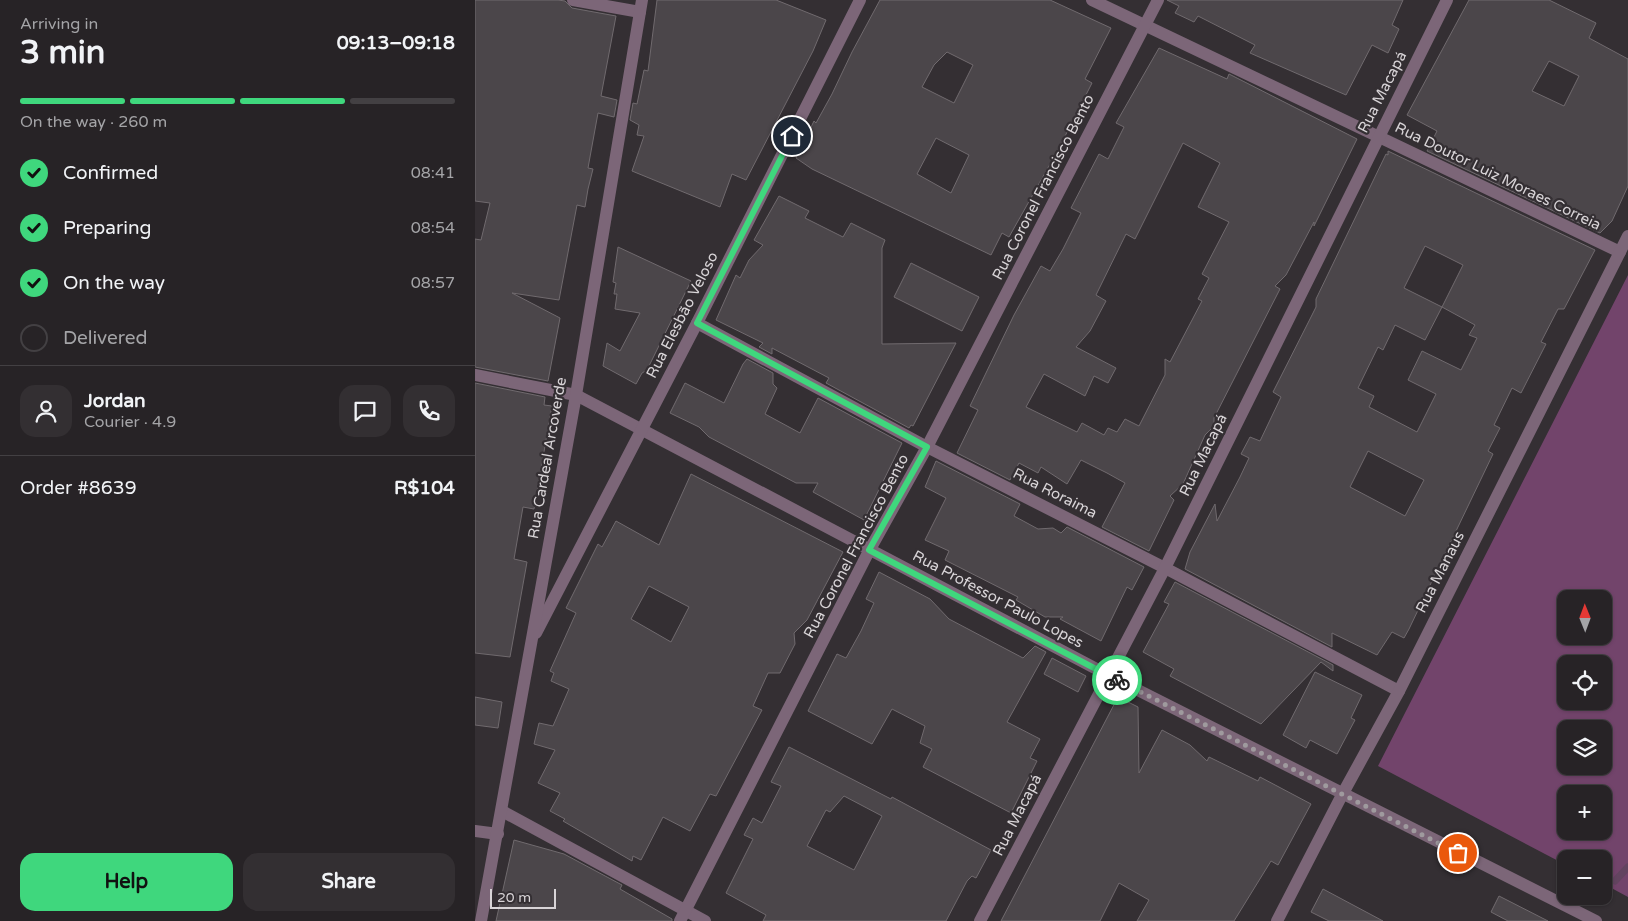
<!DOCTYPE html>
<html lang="en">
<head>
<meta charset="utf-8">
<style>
	:root { --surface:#272326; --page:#332f32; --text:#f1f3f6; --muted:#a4a4a7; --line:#434043; --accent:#3fd77d }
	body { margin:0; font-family:"Varela Round",sans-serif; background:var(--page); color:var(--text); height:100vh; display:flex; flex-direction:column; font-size:19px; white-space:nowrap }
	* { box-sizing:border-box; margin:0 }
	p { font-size:16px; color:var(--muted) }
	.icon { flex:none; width:28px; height:28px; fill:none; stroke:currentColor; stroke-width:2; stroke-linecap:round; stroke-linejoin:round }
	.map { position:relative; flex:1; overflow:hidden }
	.sheet { display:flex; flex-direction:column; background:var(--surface); width:475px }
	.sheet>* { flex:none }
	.needle { width:32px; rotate:359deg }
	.fabs { position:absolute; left:1082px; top:590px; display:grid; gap:10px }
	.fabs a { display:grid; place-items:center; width:55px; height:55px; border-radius:10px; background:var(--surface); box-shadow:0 1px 4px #0004,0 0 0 1px var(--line); font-size:25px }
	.scale { position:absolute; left:15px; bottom:12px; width:66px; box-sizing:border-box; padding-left:5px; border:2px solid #d8d4d7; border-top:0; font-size:14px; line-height:18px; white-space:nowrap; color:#d8d4d7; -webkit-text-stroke:4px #342f33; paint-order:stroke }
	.pin { position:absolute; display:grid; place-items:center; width:42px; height:42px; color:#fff; margin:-21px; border:2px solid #fff; border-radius:50%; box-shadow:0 1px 5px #0007 }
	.courier { position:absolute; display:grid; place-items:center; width:50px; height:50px; margin:-25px; border:4px solid #3fd77d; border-radius:50%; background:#fff; color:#222; box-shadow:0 1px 6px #0007 }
	.summary em { font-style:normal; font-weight:700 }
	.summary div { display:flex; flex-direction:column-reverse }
	.summary { display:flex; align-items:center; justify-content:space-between; height:85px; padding:0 20px }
	h1 { font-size:32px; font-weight:700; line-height:38px }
	.bar { display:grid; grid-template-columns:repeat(4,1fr); gap:8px 5px; align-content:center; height:60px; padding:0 20px }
	.bar i { height:6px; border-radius:4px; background:var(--line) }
	.bar .active { background:var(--accent) }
	.bar p { grid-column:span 4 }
	.line { display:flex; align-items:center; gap:12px; padding:0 20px; border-top:1px solid var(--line) }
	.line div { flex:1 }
	.round { display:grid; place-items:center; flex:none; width:52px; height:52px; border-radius:15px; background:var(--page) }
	ol { padding:0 20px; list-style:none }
	li { display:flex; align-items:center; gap:15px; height:55px }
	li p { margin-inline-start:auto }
	li .icon { padding:5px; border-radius:50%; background:var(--accent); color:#111; stroke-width:4 }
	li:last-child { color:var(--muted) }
	li i { width:28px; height:28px; border:2px solid var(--line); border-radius:50% }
	.button { display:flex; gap:10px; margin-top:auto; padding:10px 20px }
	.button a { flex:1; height:58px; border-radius:15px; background:var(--accent); color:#111; font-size:20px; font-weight:700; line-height:58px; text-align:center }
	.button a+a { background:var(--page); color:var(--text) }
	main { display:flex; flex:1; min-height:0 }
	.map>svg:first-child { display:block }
</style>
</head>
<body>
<main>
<section class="sheet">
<div class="summary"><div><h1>3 min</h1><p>Arriving in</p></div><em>09:13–09:18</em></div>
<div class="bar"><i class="active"></i><i class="active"></i><i class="active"></i><i></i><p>On the way · 260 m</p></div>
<ol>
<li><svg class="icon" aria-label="check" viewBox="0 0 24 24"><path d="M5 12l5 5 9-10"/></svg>Confirmed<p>08:41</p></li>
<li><svg class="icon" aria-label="check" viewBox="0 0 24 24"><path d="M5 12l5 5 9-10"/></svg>Preparing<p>08:54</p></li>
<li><svg class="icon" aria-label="check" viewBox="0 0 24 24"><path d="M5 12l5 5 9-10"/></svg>On the way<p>08:57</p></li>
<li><i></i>Delivered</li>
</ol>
<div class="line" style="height:90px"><a class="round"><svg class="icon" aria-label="person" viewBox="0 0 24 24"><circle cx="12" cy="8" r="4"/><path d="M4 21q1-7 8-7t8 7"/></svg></a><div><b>Jordan</b><p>Courier · 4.9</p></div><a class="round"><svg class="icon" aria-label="chat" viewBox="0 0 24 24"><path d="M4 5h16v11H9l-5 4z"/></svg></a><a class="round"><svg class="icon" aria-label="phone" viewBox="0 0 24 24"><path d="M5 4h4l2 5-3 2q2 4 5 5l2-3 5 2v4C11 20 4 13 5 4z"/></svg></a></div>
<div class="line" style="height:65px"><div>Order #8639</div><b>R$104</b></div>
<div class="button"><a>Help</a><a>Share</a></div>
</section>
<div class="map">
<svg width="1153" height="921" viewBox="0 0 1153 921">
	<rect width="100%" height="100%" fill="#342f33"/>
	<path fill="#72446b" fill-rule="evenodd" d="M 1153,275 L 1153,897 L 1129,884 L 1129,859 L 1091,859 L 1091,865 L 903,766 ZM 1091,599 L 1129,599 L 1129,636 L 1091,636 ZM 1091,664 L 1129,664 L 1129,701 L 1091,701 ZM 1091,729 L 1129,729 L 1129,766 L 1091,766 ZM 1091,794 L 1129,794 L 1129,831 L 1091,831 Z"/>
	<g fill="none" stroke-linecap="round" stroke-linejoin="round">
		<polyline stroke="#634460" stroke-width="7" points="1140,881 1153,867"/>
	</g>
	<g fill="#4b464a" stroke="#706a6e" fill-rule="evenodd">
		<polygon points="0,0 83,0 90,1 97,8 141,16 126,96 142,100 139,117 123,113 113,168 118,169 113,189 110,207 102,205 84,300 37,293 85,318 73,381 0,367 0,239 6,240 15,203 0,201"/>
		<polygon points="182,0 301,0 351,20 338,51 271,180 257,174 245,207 157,171 169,136 162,135 164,125 155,120 158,103 162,104 169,70 173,71"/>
		<path d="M 405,0 L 575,0 L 636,28 L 610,79 L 617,83 L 583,150 L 534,237 L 527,233 L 516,255 L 337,169 L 321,158 L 339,121 L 341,123 L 357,94 L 377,52 ZM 472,52 L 498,65 L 479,103 L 447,87 L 459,65 ZM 461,138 L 494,155 L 476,193 L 442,174 Z"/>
		<polygon points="692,0 928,0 917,25 924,29 913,53 897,45 871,95 775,53 780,45 723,16 719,22 700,13 704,6"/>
		<path d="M 994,0 L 1074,0 L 1121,23 L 1114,38 L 1153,59 L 1153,186 L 1137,221 L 1125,233 L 952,151 L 962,131 L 932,115 ZM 1074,61 L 1104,76 L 1089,106 L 1057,91 Z"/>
		<path d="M 684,48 L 752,79 L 754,74 L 882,139 L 839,226 L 839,222 L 811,275 L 800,286 L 805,289 L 739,418 L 739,426 L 730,435 L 708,484 L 695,496 L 699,500 L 674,551 L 627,527 L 650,483 L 632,473 L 606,460 L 592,484 L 566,467 L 563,473 L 544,463 L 535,480 L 482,453 L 503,410 L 495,406 L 539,315 L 566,266 L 575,271 L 588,249 L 606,213 L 596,208 L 624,154 L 633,159 L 649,127 L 641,123 ZM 708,143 L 745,163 L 723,207 L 754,222 L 727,274 L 734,278 L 723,299 L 727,301 L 695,362 L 690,359 L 690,375 L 664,426 L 650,419 L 642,432 L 633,428 L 629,435 L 607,423 L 602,432 L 551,407 L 569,374 L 610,396 L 619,376 L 633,383 L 641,368 L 601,347 L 615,331 L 631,301 L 621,295 L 651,234 L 660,239 Z"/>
		<path d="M 913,151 L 1120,250 L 1089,309 L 1083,309 L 1066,342 L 1071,344 L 1046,393 L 1037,388 L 1019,425 L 1025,428 L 1013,451 L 1018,454 L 934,629 L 929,638 L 917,632 L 902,655 L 857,633 L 857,647 L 710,569 L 715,552 L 740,504 L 742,521 L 765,477 L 774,458 L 766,454 L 775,437 L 785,441 L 806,397 L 798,392 L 836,317 L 841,307 L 841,299 L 911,154 L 913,155 ZM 950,246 L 988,265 L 967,307 L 1000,325 L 994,335 L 1002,338 L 986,370 L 947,351 L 933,380 L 961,394 L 942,432 L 894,407 L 899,396 L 883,388 L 903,347 L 908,350 L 920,325 L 950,340 L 967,307 L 929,288 ZM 893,451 L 949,480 L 930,516 L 875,487 Z"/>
		<polygon points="304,196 334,211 330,218 368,237 376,223 410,240 407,248 407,344 481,343 438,426 436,425 434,428 351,383 354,378 297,348 297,354 284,347 288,343 241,320 261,275 265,278 274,260 288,245 279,240"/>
		<polygon points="143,247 216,281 172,370 167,373 161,384 128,366 132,343 145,351 165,313 140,309 142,294 139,294 141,283 138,282"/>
		<polygon points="436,263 504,297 487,331 419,297"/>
		<polygon points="272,359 298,373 298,384 302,388 290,414 325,433 343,398 427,443 389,520 338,492 343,483 321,483 234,437 224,427 195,413 210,383 249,403 268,364"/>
		<polygon points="0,383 70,397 69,405 77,406 59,509 48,507 39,559 52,562 35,657 0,653"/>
		<polygon points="461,461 545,504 539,516 563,529 578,528 586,533 592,527 669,567 657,590 652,587 626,641 585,619 588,617 570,617 541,600 543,597 470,560 474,551 450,540 471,498 450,487"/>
		<path d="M 216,474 L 368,552 L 332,620 L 319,633 L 320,644 L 305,673 L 293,673 L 278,706 L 287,710 L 241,796 L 235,794 L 215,831 L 188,817 L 166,860 L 158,856 L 157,861 L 88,821 L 90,819 L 75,811 L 85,793 L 63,783 L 80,750 L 59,744 L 64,723 L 78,726 L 94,689 L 76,681 L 79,673 L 75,671 L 101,613 L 91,608 L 123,544 L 127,547 L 141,521 L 184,545 ZM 174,586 L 214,607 L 196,642 L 156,619 Z"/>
		<polygon points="404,572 455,599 474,619 548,658 560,646 571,652 532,722 565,739 555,758 562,761 536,813 448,767 457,749 445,743 450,726 417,709 397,744 333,711 362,654 371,658 386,631 399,603 391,599"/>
		<polygon points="700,582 858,665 858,671 846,662 786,724 695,676 699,669 668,652 694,604 689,602"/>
		<polygon points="577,658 611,676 603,692 569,674"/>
		<polygon points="840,672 887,695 876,718 880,720 862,754 835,740 831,748 808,735"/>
		<polygon points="0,697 27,702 23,728 0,725"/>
		<polygon points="643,697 663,707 664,773 687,730 715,745 732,761 734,757 783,781 785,777 836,804 803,865 796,861 759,921 662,921 674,900 644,883 625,921 526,921"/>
		<path d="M 314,747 L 416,799 L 417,797 L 516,850 L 501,878 L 497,876 L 492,881 L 471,921 L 288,921 L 291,915 L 251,893 L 278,839 L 269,835 L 278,818 L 287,823 L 306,786 L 296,782 ZM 369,796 L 407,816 L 379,870 L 332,846 L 351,810 L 355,812 Z"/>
		<polygon points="39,840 89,854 147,885 145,889 197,919 197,921 21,921"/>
		<polygon points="848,889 908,921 854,921 836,912"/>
		<polygon points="1024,896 1073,921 1033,921 1016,912"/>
	</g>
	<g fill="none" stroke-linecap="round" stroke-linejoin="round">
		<g stroke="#7c6678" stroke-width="12">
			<polyline points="98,0 165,12"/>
			<polyline points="617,0 1145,252"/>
			<polyline points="222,323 452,447 690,568 924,691"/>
			<polyline points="0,375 101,395 633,675 1121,921"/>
			<polyline points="61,633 222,323 385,0"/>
			<polyline points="27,811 230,921"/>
			<polyline points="0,831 23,834"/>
			<polyline points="6,921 101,395 167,0"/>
			<polyline points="205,921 394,551 452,447 683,0"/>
			<polyline points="505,921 690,568 972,0"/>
			<polyline points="802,921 867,795 924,691 1153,236"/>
		</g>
	</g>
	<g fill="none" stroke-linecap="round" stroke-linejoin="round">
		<polyline stroke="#9f9a9e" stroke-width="5" stroke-dasharray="0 9" points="642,680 983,853"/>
		<polyline stroke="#3fd77d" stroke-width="6" points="317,136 222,323 452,447 394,550 642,680"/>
	</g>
	<g text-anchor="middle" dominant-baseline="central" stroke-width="4.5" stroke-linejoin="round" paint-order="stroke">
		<g font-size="15" fill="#d8d4d7" stroke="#342f33">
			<text transform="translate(907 92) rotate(-63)">Rua Macapá</text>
			<text transform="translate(1023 176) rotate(26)">Rua Doutor Luiz Moraes Correia</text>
			<text transform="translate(568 187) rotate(-63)">Rua Coronel Francisco Bento</text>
			<text transform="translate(207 315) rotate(-63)">Rua Elesbão Veloso</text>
			<text transform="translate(728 455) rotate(-64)">Rua Macapá</text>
			<text transform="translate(72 458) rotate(-80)">Rua Cardeal Arcoverde</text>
			<text transform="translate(580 493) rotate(27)">Rua Roraima</text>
			<text transform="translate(381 546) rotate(-62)">Rua Coronel Francisco Bento</text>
			<text transform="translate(965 572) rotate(-63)">Rua Manaus</text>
			<text transform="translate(523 599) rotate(28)">Rua Professor Paulo Lopes</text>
			<text transform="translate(542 815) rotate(-63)">Rua Macapá</text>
		</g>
	</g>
</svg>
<div class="fabs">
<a><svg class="needle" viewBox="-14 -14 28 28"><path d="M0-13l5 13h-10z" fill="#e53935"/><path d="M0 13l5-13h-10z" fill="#a4a4a7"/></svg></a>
<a><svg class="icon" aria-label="locate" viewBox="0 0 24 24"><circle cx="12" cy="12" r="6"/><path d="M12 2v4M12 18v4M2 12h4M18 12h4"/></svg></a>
<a><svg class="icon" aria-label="layers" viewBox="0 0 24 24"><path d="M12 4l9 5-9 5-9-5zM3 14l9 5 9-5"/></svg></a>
<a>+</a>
<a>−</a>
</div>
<div class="scale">20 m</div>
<div class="pin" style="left:983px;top:853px;background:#ea580c"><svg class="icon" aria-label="bag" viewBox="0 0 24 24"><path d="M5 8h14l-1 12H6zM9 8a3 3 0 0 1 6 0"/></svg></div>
<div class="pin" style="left:317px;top:136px;background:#1f2937"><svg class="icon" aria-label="home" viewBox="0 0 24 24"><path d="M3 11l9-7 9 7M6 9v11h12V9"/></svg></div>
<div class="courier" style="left:642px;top:680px"><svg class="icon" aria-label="bike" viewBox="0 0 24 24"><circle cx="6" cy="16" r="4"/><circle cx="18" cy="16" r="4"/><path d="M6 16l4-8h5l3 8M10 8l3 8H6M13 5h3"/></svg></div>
</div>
</main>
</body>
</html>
